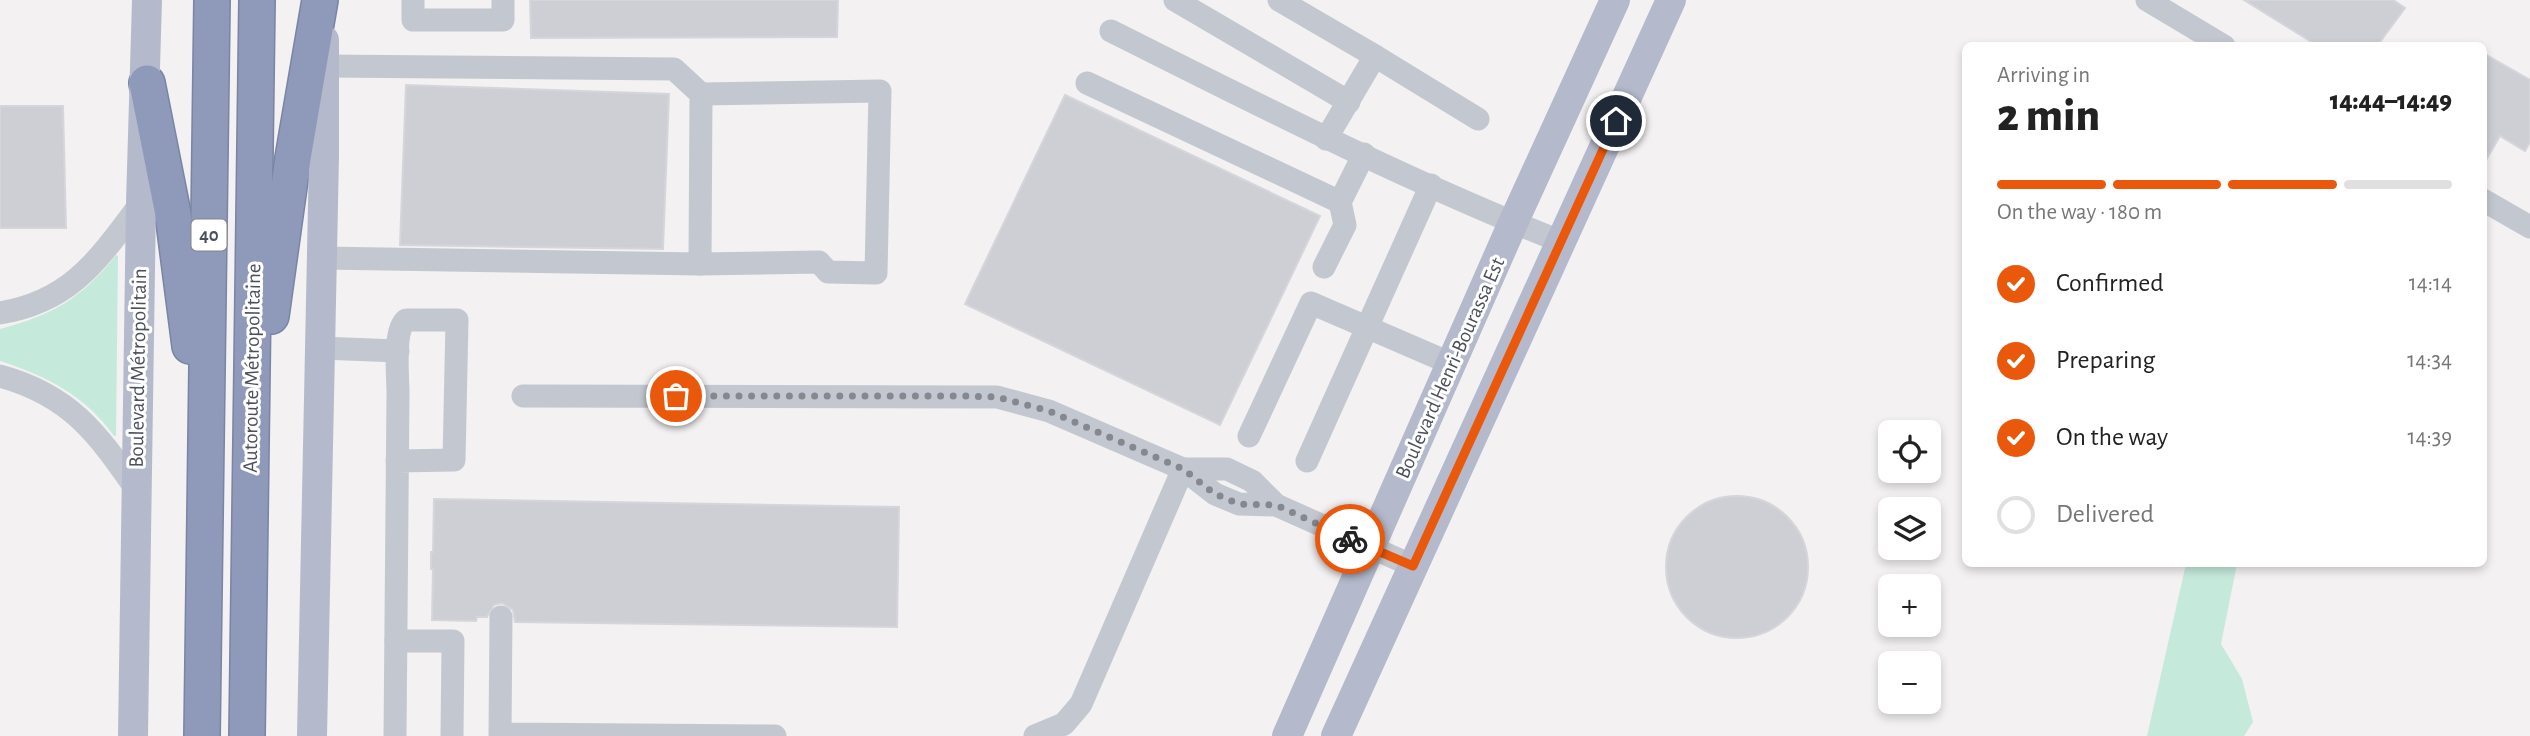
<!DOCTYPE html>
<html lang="en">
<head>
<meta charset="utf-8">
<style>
	:root { --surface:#fff; --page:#f2f2f2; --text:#222; --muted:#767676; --line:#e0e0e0; --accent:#ea580c }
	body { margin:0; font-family:"Alegreya Sans",sans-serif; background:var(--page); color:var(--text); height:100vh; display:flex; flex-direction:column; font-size:26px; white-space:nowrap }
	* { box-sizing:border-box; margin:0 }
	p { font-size:23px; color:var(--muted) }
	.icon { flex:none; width:38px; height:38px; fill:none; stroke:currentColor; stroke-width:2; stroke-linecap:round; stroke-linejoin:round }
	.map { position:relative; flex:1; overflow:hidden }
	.drawer { position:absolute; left:1962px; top:42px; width:525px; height:525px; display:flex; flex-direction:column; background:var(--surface); border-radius:10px; box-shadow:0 4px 10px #0003 }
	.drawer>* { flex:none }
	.fabs { position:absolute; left:1878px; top:420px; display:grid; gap:14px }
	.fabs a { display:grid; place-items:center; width:63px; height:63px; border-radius:10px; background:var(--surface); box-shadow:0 4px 10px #0003; font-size:35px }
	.pin { position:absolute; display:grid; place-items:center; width:60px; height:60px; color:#fff; margin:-30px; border:4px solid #fff; border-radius:50%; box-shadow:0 2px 7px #0007 }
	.courier { position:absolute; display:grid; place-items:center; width:70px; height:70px; margin:-35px; border:5px solid #ea580c; border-radius:50%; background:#fff; color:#222; box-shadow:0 2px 9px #0007 }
	.head em { font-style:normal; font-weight:800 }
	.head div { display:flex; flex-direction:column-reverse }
	.head { display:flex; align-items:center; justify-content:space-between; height:119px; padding:0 35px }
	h1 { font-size:46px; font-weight:800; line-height:52px }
	.bar { display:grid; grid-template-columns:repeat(4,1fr); gap:10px 7px; align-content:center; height:84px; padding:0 35px }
	.bar i { height:9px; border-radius:5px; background:var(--line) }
	.bar .selected { background:var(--accent) }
	.bar p { grid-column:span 4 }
	ol { padding:0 35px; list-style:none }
	li { display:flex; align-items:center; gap:21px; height:77px }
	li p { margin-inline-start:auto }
	li .icon { padding:7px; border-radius:50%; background:var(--accent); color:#fff; stroke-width:4 }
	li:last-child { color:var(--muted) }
	li i { width:38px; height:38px; border:4px solid var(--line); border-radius:50% }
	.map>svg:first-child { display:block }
</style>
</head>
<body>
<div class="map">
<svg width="2530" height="736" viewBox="0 0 2530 736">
	<rect width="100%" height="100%" fill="#f3f1f1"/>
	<g fill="#c5eadc">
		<path d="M 116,255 L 118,256 L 116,436 L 114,436 C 85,395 46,376 0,361 L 0,329 C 53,315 82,298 116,255 Z"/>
		<polygon points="2186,564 2237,564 2221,644 2242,679 2253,722 2244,736 2147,736"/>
	</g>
	<g fill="#cecfd4" stroke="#d5d6db" stroke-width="2">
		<polygon points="530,0 838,0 837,37 531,38"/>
		<polygon points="2244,0 2393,0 2405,8 2377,46 2318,46"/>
		<polygon points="2483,53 2530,80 2530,142 2525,151 2500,136 2483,165"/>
		<polygon points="406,85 669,94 663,249 400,245"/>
		<polygon points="1065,95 1320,216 1220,425 965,304"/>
		<polygon points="0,106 63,106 66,228 0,228"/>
		<circle cx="1737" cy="567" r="71"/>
		<polygon points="434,499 899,507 897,627 515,622 513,610 502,603 494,605 487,617 477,617 476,621 432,620 433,569 431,569 431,552 433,552"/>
	</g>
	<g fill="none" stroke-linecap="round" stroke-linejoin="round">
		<defs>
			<g id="highway">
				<polyline points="147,83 173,214 190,346"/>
				<polyline points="271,316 293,158 320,0"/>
				<polyline points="202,736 212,0"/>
				<polyline points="247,736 257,0"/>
			</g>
		</defs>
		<use href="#highway" stroke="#7a84a5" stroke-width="38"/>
		<g stroke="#c3c8d0" stroke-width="23">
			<polyline points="413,0 413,20 503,20 503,0"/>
			<polyline points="1175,0 1349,102"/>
			<polyline points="1279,0 1375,56 1326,139"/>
			<polyline points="2147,0 2224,46"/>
			<path d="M 1111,31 C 1259,105 1407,181 1562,242"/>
			<polyline points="1375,56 1478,119"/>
			<polyline points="1087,83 1340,202 1364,154"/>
			<polyline points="2483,200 2530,227"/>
			<polyline points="322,258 700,264 701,94 674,69 324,66"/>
			<polyline points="700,264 819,262 828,272 876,273 880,91 701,94"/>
			<polyline points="1324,267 1345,225 1340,202"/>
			<path d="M 0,313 C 73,301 99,258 141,203"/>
			<polyline points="320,348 398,351"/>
			<path d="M 0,376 C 70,395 97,433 136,489"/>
			<polyline points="523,396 997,397 1049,411 1183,469 1215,494 1239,504 1276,505"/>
			<polyline points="1249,436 1311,303 1452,364"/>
			<polyline points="1307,461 1431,185"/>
			<polyline points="1183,469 1227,469 1252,481 1276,505 1413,566"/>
			<polyline points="501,617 500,734 775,736"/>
			<polyline points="396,641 453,641 452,736"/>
			<path d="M 395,736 C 396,622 397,507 398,393 C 398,375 393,331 406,320 L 457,320 L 454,460 L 397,461"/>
			<polyline points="1035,736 1064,724 1081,704 1183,469"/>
		</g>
		<g stroke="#b4bacc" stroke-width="30">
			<polyline points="133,736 141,203 147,0"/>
			<polyline points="312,736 324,156 324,40"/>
			<polyline points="1287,736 1513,223 1615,0"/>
			<polyline points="1336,736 1671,0"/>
		</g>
		<use href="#highway" stroke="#8f99b9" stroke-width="35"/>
	</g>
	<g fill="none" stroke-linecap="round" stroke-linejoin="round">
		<polyline stroke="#868890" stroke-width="7" stroke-dasharray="0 12.6" points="676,396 966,396 997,397 1049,411 1183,469 1215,494 1239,504 1276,505 1350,539"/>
		<polyline stroke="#ea580c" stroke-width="9" points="1350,539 1413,566 1616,121"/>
	</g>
	<g text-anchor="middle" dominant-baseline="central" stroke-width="6" stroke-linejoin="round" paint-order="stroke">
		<rect fill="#fff" stroke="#81848d" stroke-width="2" x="191.5" y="219.5" width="35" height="31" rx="5"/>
		<g font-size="19" font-weight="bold" fill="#4b505c">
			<text x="209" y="235">40</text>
		</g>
		<g font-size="21" fill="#4b505c" stroke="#fff">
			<text transform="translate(138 368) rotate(-89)">Boulevard Métropolitain</text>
			<text transform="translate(252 368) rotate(-89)">Autoroute Métropolitaine</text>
			<text transform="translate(1450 368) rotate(-66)">Boulevard Henri-Bourassa Est</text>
		</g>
	</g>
</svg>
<div class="fabs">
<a><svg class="icon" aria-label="locate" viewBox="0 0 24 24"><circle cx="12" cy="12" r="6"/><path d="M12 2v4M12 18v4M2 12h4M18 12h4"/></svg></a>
<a><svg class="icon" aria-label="layers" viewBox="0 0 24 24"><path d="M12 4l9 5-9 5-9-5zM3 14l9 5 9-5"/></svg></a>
<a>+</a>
<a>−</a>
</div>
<div class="pin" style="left:676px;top:396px;background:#ea580c"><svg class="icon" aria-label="bag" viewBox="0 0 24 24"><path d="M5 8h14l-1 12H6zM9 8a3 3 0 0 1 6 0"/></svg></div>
<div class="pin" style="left:1616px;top:121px;background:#1f2937"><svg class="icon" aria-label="home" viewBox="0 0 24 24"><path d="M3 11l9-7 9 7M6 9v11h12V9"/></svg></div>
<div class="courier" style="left:1350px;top:539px"><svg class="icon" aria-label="bike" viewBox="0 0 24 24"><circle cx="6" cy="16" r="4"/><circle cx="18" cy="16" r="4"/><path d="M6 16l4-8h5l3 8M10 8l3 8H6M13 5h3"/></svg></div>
<section class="drawer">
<div class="head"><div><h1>2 min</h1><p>Arriving in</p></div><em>14:44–14:49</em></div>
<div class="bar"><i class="selected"></i><i class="selected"></i><i class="selected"></i><i></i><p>On the way · 180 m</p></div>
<ol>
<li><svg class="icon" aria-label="check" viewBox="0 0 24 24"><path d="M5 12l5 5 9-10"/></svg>Confirmed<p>14:14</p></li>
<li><svg class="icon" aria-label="check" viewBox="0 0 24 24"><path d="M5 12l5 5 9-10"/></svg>Preparing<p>14:34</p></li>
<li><svg class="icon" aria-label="check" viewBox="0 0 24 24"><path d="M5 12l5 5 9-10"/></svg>On the way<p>14:39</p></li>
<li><i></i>Delivered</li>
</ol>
</section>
</div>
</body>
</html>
